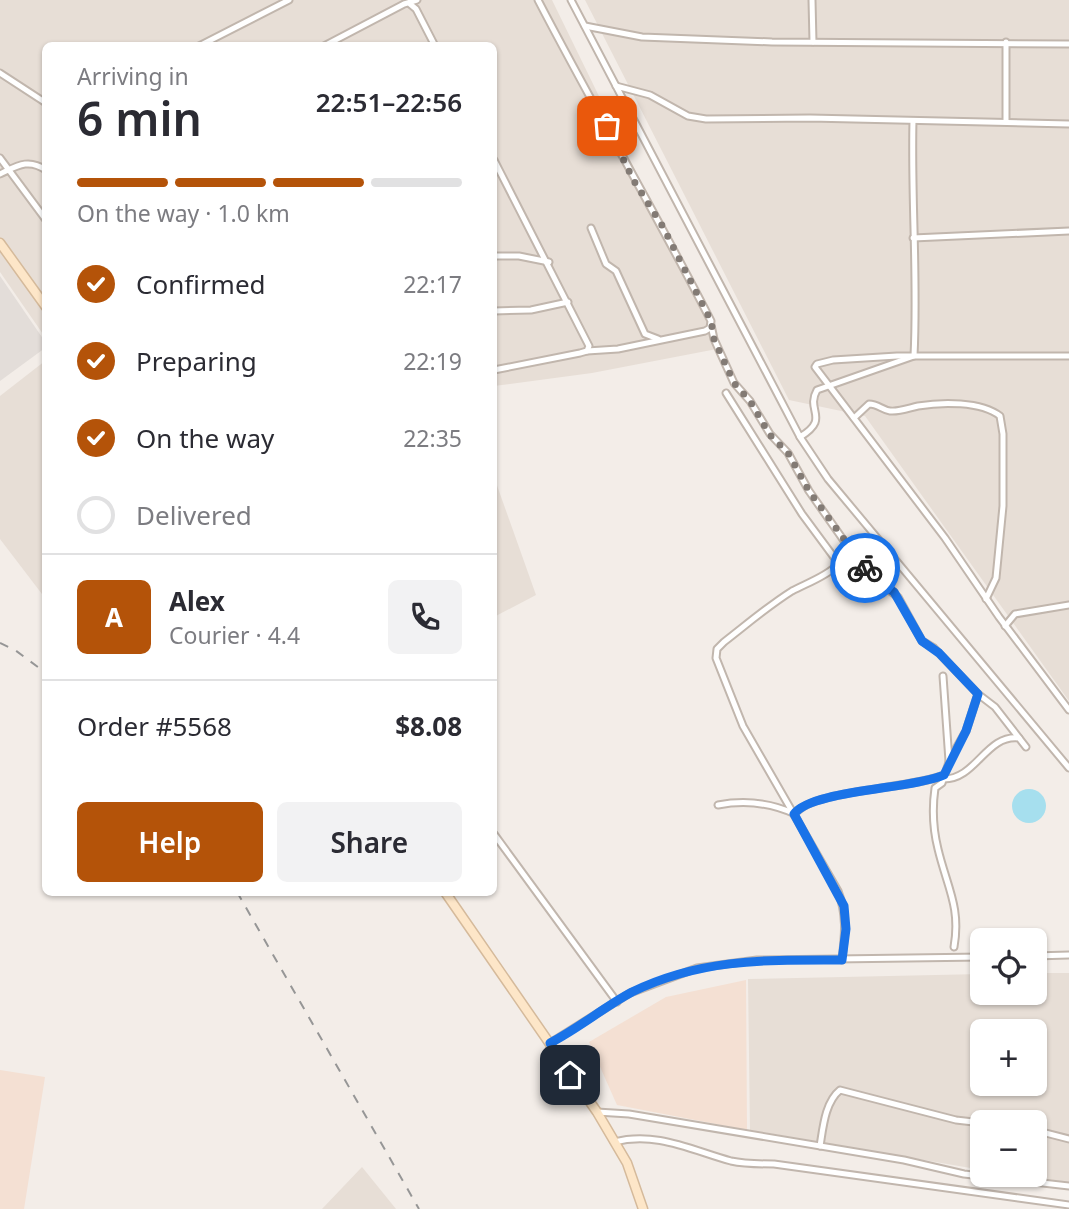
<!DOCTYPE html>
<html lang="en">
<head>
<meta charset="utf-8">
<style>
	:root { --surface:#fff; --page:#f2f2f3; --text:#2b2b33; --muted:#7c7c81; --line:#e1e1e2; --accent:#b45309 }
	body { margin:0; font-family:"Noto Sans",sans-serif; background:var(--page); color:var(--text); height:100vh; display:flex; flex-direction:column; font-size:26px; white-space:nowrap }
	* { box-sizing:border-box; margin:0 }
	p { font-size:23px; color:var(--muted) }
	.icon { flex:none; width:38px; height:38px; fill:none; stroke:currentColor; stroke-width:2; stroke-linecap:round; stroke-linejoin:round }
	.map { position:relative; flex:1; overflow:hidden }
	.details { position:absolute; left:42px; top:42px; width:455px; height:854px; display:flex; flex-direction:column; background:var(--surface); border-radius:10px; box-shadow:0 2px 5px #0004 }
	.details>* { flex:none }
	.buttons { position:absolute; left:970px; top:928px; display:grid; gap:14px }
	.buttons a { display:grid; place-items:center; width:77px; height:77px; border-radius:10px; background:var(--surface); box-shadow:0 2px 5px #0004; font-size:35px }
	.pin { position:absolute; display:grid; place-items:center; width:60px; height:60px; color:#fff; margin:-30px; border-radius:14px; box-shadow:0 4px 10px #0006 }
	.courier { position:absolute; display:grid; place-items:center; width:70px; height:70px; margin:-35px; border:5px solid #1a73e8; border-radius:50%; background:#fff; color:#222; box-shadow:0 2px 9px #0007 }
	.overview em { font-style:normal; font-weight:600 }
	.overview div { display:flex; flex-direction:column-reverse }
	.overview { display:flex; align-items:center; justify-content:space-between; height:119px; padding:0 35px }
	h1 { font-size:46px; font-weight:600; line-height:52px }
	.bar { display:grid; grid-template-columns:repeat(4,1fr); gap:10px 7px; align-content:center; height:84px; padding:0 35px }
	.bar i { height:9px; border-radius:5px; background:var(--line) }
	.bar .current { background:var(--accent) }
	.bar p { grid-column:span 4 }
	.line { display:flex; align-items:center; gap:18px; padding:0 35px; border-top:2px solid var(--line) }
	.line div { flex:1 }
	.round { display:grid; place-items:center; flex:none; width:74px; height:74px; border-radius:10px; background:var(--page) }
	ol { padding:0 35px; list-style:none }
	li { display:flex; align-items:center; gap:21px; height:77px }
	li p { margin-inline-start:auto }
	li .icon { padding:7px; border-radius:50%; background:var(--accent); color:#fff; stroke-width:4 }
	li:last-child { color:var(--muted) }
	li i { width:38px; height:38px; border:4px solid var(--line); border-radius:50% }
	.action { display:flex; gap:14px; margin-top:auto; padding:14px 35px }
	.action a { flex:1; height:80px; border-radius:10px; background:var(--accent); color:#fff; font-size:28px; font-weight:600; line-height:80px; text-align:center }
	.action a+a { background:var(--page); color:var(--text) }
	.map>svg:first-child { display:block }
</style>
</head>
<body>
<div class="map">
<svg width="1069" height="1209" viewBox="0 0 1069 1209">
	<rect width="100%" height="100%" fill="#f3ede8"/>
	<g fill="#e7ded6" fill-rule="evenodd">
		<polygon points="0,0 552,0 722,348 592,373 494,386 494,46 46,46 45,337 0,272"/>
		<polygon points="585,0 1069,0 1069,701 865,416 789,400"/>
		<polygon points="45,361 45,598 0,539 0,396"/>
		<polygon points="494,477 536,595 494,617"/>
		<path d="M 1034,973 L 1069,973 L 1069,1183 L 1009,1174 L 1034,1174 L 1034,1122 L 982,1122 L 982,1170 L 750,1130 L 748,979 L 982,974 L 982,992 L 1034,992 ZM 982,1031 L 1034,1031 L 1034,1083 L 982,1083 Z"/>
		<polygon points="362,1167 396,1209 322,1209"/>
	</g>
	<g fill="#f4e0d3">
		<polygon points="746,980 747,1130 617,1105 589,1042 666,997"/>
		<polygon points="0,1070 45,1077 24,1209 0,1209"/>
	</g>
	<polygon fill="#e3ddd9" points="0,276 46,343 45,348 0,381"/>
	<circle fill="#a6dfee" cx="1029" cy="806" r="17"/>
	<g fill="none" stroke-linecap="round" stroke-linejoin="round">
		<defs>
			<g id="street">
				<path d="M 538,0 C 594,108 656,213 711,321 L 710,328 L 705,331 L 618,349 L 587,351"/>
				<polyline points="571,0 800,437 828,479 1069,768"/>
				<polyline points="812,0 813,42"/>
				<polyline points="410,4 416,9 435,46"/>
				<polyline points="585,26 642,37 772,42 1069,44"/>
				<polyline points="199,46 289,0"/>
				<polyline points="324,46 404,4 417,0"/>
				<polyline points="0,73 46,103"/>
				<polyline points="616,86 650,95 688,116 706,119 810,118 1069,124"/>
				<polyline points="1006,121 1006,42"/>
				<polyline points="0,158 46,220"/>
				<polyline points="494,160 589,346 587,351 580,353 494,370"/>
				<path d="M 0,174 C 17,166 28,158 46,170"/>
				<polyline points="591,228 606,264 616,271 645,334 658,339"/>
				<polyline points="913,238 1069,231"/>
				<polyline points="494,256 519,256 549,262"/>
				<polyline points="494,311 531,310 568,302"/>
				<polyline points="711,325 714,339 734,383 750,401 770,434 788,453 809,491 861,565 874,579 898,597 922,641 934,648 978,694 995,707 1019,738"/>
				<polyline points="1069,356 897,356 833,360 817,364 815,367 945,538 999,617 1069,710"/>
				<path d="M 726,393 L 802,514 L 836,560 L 836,566 C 827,576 805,584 792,591 C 768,606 746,625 724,642 L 717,649 L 716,658 L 743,726 L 838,891 C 847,914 845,935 842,960"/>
				<path d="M 854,418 L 869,404 C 878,404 882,410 890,411 C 899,412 909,408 918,406 C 941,402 981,401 1000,416 L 1003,434 L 1003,506 L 996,578 L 986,599"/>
				<path d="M 800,437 C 831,418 805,411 817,390 L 914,356 C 918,277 911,199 913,121"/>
				<polyline points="1005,626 1015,614 1069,605"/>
				<polyline points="943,676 949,761"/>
				<path d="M 943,779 C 976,780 986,734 1019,738 L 1026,747"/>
				<path d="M 718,805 C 745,800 769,802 795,814 C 811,790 911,789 944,775"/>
				<polyline points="494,834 617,1002"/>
				<path d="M 954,947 C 961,907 947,887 938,849 C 933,829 932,809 935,788 L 942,783 L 950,759 L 966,731 L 978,694"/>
				<polyline points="1034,956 1069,955"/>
				<polyline points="550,1043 630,993 697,968 757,960 982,957"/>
				<polyline points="597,1112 629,1114 904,1160 964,1174 1069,1186"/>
				<polyline points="1034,1130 1069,1139"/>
				<path d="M 614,1142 C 656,1131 691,1150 731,1161 C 745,1164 760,1164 774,1164 L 1069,1205"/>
				<path d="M 820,1146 C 823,1128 825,1102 840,1090 L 956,1120 L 982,1123"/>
			</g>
			<g id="secondary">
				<polyline points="0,243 46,307"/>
				<polyline points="445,892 597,1112 627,1163 643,1209"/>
			</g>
		</defs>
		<use href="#street" stroke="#c1b6ad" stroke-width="9"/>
		<use href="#secondary" stroke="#d5ba9b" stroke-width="11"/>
		<use href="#street" stroke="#fff" stroke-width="5"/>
		<use href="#secondary" stroke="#fde6c8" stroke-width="8"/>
		<g stroke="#969696" stroke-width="2" stroke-dasharray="9 9" stroke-linecap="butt">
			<polyline points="0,643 15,650 46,673"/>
			<polyline points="237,892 419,1209"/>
		</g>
	</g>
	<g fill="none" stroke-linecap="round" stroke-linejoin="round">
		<polyline stroke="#837b75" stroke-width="7" stroke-dasharray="0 12.6" points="607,126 634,181 663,227 711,321 714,339 734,383 750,401 770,435 788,453 809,491 865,568"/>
		<path stroke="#1a73e8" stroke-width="9" d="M 570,1075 L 550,1043 C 579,1028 604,1007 632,992 C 702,958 767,960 842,960 L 846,929 L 844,906 L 794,814 C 811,790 912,789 944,775 L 966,731 L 978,694 L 939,653 L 922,641 L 894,592 L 874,579 L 865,568"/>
	</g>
</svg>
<div class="buttons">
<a><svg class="icon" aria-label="locate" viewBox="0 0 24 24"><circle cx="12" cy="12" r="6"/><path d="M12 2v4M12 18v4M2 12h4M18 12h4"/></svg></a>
<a>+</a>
<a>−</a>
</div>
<div class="pin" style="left:607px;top:126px;background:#ea580c"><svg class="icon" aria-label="bag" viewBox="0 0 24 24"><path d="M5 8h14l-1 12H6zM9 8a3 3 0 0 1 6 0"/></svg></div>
<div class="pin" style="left:570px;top:1075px;background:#1f2937"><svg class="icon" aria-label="home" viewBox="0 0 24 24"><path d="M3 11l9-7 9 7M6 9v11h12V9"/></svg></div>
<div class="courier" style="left:865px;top:568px"><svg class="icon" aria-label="bike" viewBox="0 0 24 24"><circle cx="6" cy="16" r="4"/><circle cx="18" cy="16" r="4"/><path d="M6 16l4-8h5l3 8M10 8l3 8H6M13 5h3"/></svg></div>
<section class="details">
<div class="overview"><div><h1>6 min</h1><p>Arriving in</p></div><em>22:51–22:56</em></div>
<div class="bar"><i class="current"></i><i class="current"></i><i class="current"></i><i></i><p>On the way · 1.0 km</p></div>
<ol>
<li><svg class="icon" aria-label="check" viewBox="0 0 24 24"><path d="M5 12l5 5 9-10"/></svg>Confirmed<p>22:17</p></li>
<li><svg class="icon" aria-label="check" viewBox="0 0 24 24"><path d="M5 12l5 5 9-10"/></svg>Preparing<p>22:19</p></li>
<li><svg class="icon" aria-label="check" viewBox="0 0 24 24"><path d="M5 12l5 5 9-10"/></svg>On the way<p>22:35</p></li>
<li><i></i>Delivered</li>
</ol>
<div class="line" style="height:126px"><b class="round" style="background:var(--accent);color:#fff">A</b><div><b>Alex</b><p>Courier · 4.4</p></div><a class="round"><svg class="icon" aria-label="phone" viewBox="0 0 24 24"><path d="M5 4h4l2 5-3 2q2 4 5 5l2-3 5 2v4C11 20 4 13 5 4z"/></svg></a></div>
<div class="line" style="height:91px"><div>Order #5568</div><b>$8.08</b></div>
<div class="action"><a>Help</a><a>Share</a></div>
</section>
</div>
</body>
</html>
